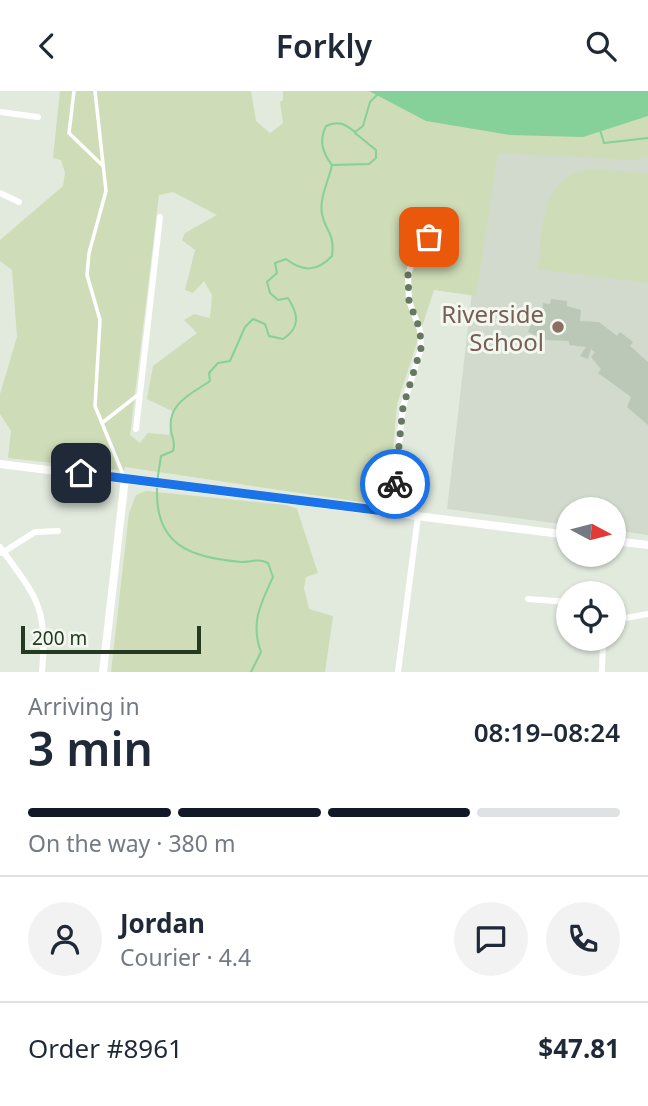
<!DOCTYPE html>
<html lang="en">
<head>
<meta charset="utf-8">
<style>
	:root { --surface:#fff; --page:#f2f2f3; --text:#1f2937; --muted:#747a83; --line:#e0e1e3; --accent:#111827 }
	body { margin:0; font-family:"Noto Sans",sans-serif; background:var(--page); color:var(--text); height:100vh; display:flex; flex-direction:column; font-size:26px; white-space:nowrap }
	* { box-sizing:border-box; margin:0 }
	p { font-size:23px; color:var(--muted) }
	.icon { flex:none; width:38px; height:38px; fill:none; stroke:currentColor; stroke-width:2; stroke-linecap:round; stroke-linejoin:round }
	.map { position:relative; height:581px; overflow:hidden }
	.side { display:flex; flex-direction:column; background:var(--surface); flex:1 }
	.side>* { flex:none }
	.needle { width:46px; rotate:97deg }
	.controls { position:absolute; left:556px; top:406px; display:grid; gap:14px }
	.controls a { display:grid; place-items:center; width:70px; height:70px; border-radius:50%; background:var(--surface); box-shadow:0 2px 5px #0004; font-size:35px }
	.scale { position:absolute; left:21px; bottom:18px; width:180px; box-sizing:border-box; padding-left:7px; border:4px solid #243a20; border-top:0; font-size:19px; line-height:24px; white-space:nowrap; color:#243a20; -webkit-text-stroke:5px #f2f7ef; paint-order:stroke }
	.pin { position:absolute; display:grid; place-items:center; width:60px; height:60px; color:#fff; margin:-30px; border-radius:14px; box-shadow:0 4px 10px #0006 }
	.courier { position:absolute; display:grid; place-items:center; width:70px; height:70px; margin:-35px; border:5px solid #1a73e8; border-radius:50%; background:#fff; color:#222; box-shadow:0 2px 9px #0007 }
	.summary em { font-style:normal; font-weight:600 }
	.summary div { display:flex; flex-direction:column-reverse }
	.summary { display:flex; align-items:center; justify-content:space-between; height:119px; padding:0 28px }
	h1 { font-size:46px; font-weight:600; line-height:52px }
	.bar { display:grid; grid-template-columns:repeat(4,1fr); gap:10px 7px; align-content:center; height:84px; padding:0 28px }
	.bar i { height:9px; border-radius:5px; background:var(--line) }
	.bar .selected { background:var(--accent) }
	.bar p { grid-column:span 4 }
	.line { display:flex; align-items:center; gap:18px; padding:0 28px; border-top:2px solid var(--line) }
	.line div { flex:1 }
	.round { display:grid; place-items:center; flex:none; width:74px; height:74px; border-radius:37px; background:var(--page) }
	header { display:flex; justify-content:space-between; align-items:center; height:91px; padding:0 28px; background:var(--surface); font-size:32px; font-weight:600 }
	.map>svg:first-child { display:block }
</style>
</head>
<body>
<header><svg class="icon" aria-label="back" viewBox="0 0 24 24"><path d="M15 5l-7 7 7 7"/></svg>Forkly<svg class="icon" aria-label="search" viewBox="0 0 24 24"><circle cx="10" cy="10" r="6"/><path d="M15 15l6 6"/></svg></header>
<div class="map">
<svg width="648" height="581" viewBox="0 0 648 581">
	<rect width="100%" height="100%" fill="#e2eade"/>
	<polygon fill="#d1dacd" points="648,50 648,444 614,439 614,418 569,418 569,434 447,418 489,54"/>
	<g fill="#cedcb7" fill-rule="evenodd">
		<path d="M 60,0 L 251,0 L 256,30 L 270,42 L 283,32 L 280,11 L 283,9 L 283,0 L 368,0 L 583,45 L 648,25 L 648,65 L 638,69 L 498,62 L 476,205 L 434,199 L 397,313 L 388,415 L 125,376 L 124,380 L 8,367 L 11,340 L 0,323 L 0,303 L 17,246 L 12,179 L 0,170 L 0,149 L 63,95 L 65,82 L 61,69 L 53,67 ZM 173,101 L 217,124 L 185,142 L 182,149 L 195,159 L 185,199 L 193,202 L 204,190 L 212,204 L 210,227 L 194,223 L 184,229 L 197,242 L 153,275 L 147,308 L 172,320 L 169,344 L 148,342 L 140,352 L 130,344 L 159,104 Z"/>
		<path d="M 594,78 L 648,82 L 648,192 L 538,178 C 543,137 540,81 594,78 Z"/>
		<polygon points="146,400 286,414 297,418 318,482 306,486 304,497 309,518 333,525 325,581 111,581 129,422 136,404"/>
	</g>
	<polygon fill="#86d099" points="369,0 648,0 648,25 583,46 510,44 426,30"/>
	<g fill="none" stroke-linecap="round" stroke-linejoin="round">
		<g stroke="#86d099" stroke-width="2">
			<polyline points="600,39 604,52 648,47"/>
			<polyline points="333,74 369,73 376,67 376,59 355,42"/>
			<path d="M 157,391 L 161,365 L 173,360 C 176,351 172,348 171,339 C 167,312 193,302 210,290 L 209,282 L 218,272 L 230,270 L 245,236 L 253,228 L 265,233 L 269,245 L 283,248 C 300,237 299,224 288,207 L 278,209 L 270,202 L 267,191 L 277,182 L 275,172 L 286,168 C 303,181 317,181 332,165 C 335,140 325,141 322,123 C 319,107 329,89 332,74 C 322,61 319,50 326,35 C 338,29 345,33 355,41 L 363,35 L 370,11 L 381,0"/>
			<path d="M 157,397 C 155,455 190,466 241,471 C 252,471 258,467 268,472 L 273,486 C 261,512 250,532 261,561 L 251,581"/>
		</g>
	</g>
	<polygon fill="#bcc8b7" points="551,208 567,210 567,215 581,219 580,230 599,231 617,245 620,241 633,251 630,255 648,271 648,334 627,316 631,306 598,282 601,278 591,266 595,261 591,258 588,268 580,265 586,256 569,254 569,250 546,249 528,241 534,223 542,224 543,212 550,213"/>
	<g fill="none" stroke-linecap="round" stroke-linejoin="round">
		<g stroke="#fff" stroke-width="3.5">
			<polyline points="74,0 69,42 102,74"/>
			<polyline points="95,0 106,100 89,162 87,184 100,229 95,315 124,386"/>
			<polyline points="102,332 139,303"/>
		</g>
		<g stroke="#fff" stroke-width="6">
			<polyline points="0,21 38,26"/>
			<polyline points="0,102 19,111"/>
			<polyline points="136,338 160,126"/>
			<polyline points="392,421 403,316 421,257 420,239 409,210 408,184 412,171 429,146"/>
			<path d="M 0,456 C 37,507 48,516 42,581"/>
			<polyline points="2,462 35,441 58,440"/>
			<polyline points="528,508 569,511"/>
			<polyline points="614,529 648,523"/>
			<polyline points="398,581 418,425"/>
			<polyline points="602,581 603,548"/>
		</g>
		<g stroke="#fff" stroke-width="8">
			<polyline points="0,373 569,444"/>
			<polyline points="614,450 648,454"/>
			<polyline points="103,581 125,387"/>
		</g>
	</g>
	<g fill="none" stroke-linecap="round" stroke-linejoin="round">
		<polyline stroke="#667862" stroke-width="7" stroke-dasharray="0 12.6" points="395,393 403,316 421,257 420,239 409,210 408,184 412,171 429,146"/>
		<polyline stroke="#1a73e8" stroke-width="9" points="81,382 392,421 395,393"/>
	</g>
	<circle fill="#8d6e63" stroke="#f2f7ef" stroke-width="2.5" cx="558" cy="236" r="7"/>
	<g text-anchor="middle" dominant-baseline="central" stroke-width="6" stroke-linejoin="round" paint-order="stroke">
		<g font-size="24" fill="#785e54" stroke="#f2f7ef" text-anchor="end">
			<text x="544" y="222">Riverside<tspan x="544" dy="28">School</tspan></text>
		</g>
	</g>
</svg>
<div class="controls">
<a><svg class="needle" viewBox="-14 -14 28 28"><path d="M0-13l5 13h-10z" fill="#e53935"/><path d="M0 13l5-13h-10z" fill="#747a83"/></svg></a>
<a><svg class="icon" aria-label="locate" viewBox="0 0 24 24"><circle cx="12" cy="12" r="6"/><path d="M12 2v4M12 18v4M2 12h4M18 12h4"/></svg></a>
</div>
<div class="scale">200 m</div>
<div class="pin" style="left:429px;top:146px;background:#ea580c"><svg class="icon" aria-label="bag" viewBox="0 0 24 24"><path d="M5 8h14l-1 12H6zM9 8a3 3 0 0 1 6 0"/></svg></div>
<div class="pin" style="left:81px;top:382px;background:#1f2937"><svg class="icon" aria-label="home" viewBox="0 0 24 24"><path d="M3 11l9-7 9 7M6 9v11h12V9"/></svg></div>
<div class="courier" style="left:395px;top:393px"><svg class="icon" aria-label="bike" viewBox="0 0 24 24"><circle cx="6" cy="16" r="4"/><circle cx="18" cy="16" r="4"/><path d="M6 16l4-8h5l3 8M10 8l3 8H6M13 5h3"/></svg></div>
</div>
<section class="side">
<div class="summary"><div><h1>3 min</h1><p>Arriving in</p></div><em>08:19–08:24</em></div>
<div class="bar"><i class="selected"></i><i class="selected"></i><i class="selected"></i><i></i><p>On the way · 380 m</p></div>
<div class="line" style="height:126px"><a class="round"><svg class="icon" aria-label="person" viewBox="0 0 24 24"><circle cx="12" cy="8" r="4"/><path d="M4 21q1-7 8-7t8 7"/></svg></a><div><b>Jordan</b><p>Courier · 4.4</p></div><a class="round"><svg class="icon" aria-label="chat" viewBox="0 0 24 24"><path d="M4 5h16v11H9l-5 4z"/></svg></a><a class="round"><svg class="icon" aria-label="phone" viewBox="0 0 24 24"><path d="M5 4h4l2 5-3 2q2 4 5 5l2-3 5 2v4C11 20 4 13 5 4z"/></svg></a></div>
<div class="line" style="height:91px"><div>Order #8961</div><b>$47.81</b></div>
</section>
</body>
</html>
